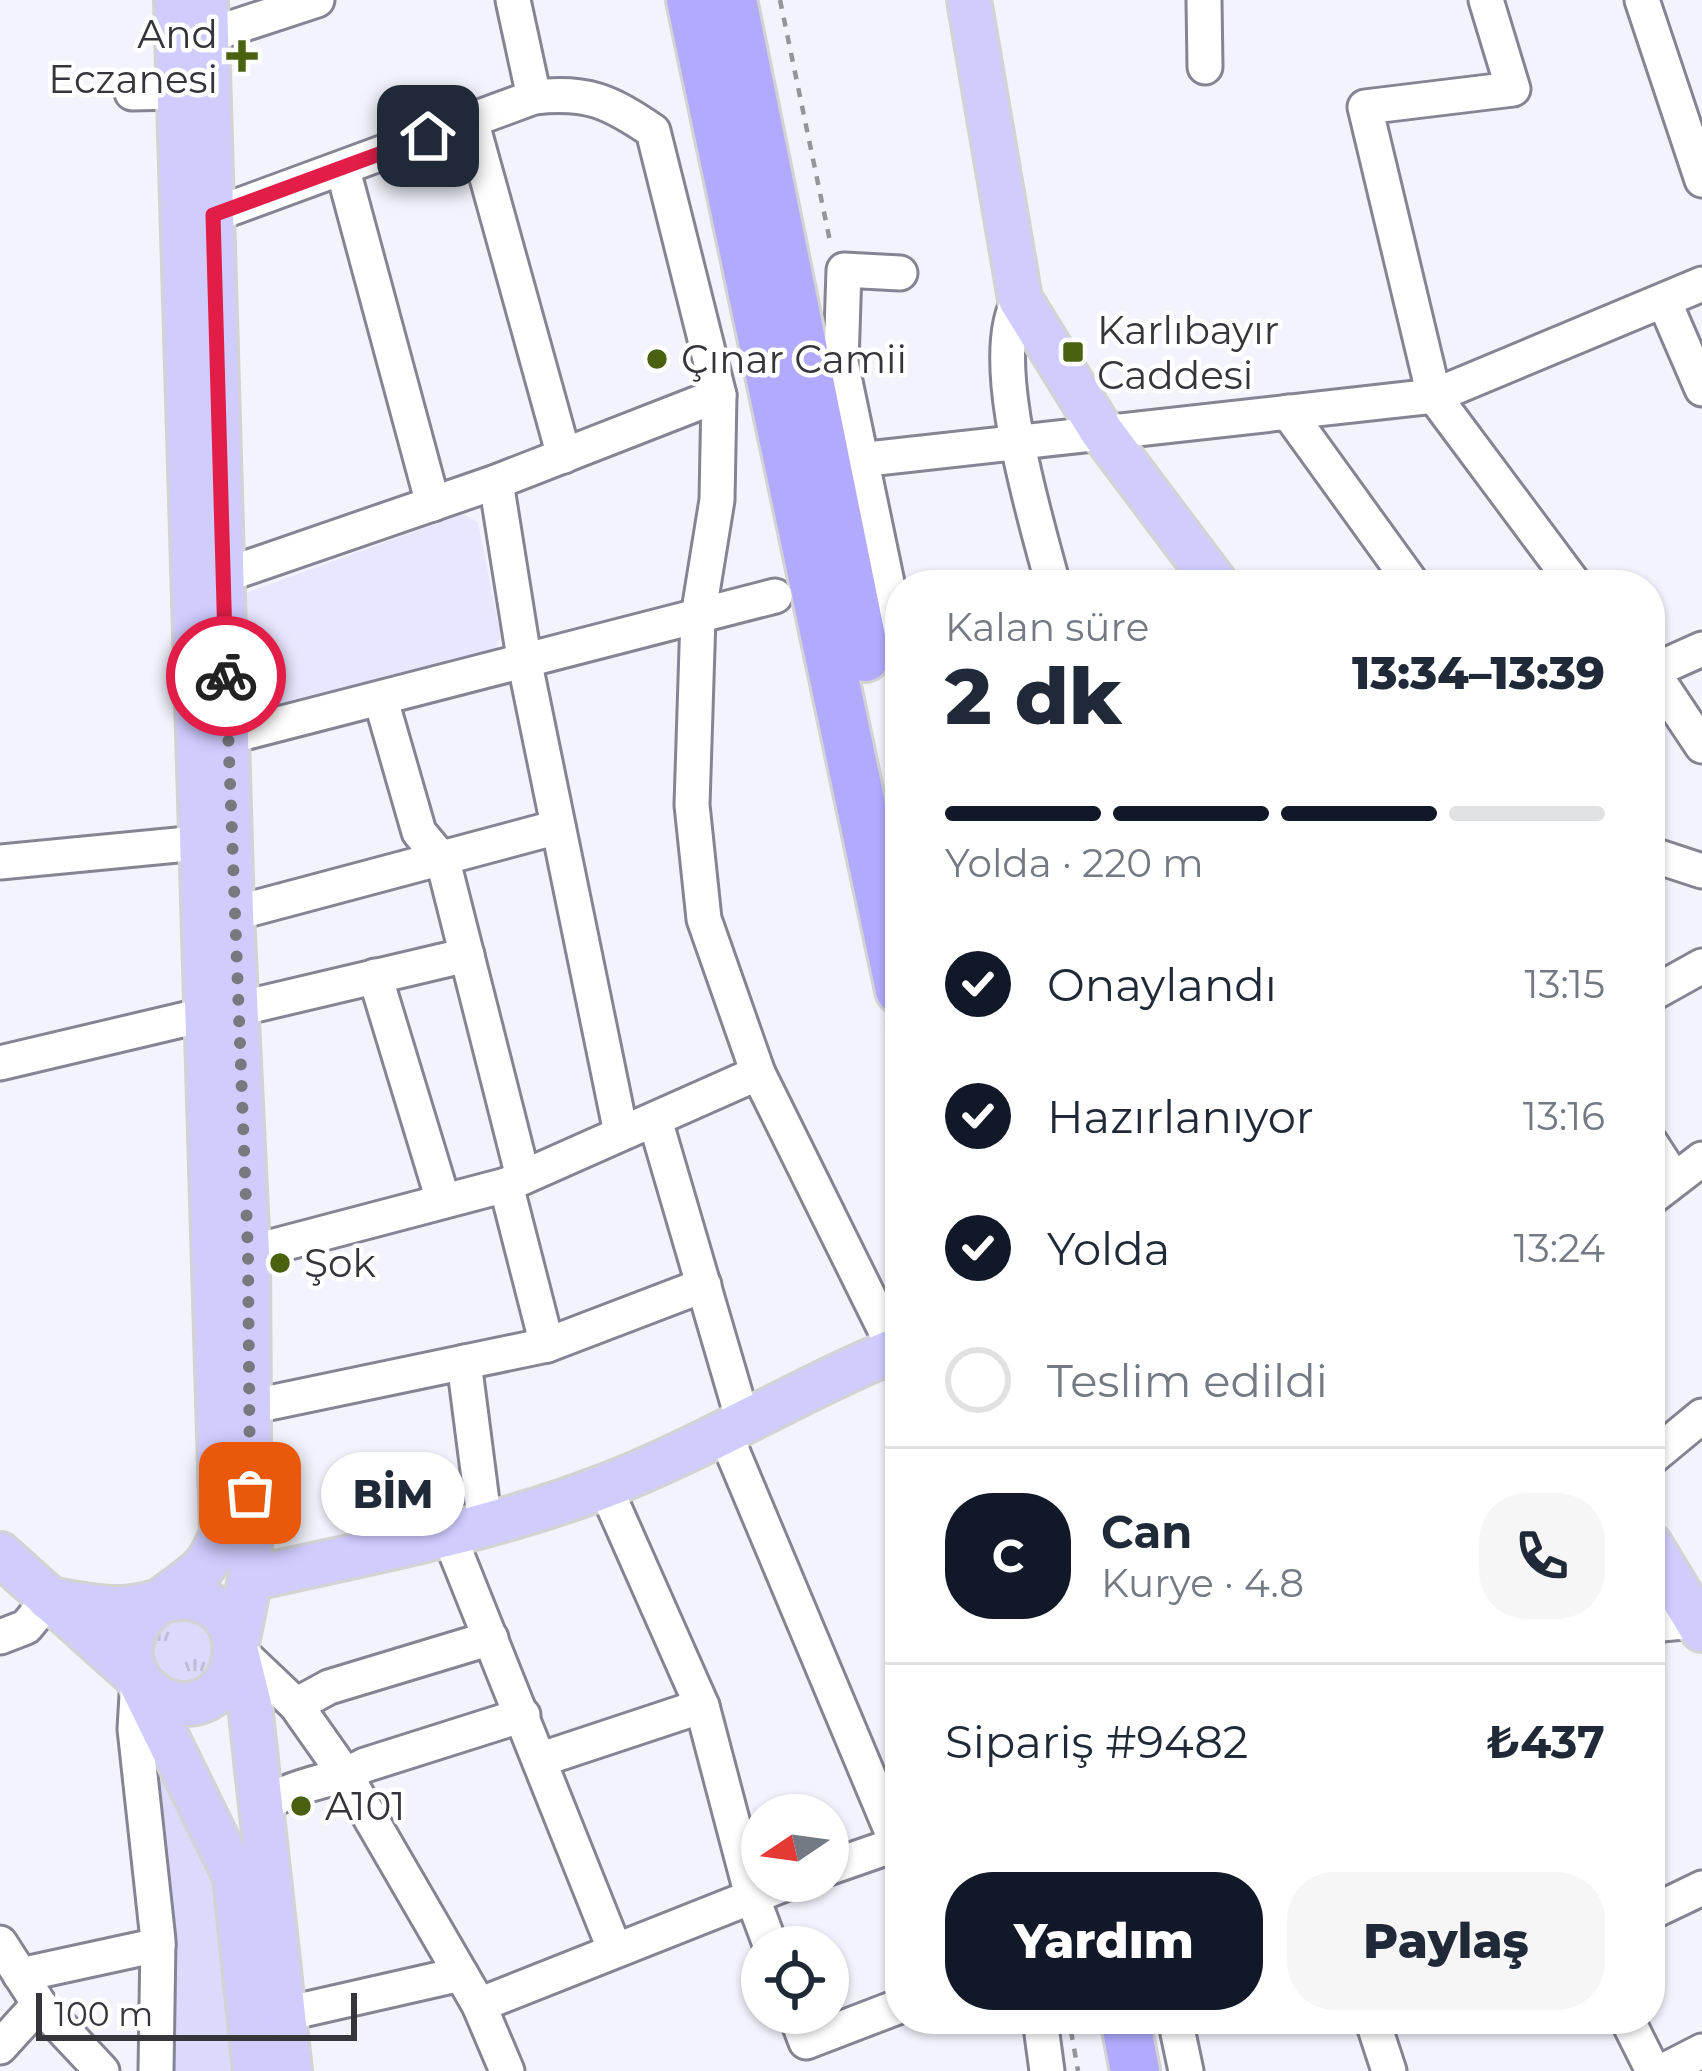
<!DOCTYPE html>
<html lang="tr">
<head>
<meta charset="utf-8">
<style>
	:root { --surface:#fff; --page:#f6f6f7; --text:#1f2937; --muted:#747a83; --line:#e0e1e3; --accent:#111827 }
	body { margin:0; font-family:Montserrat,sans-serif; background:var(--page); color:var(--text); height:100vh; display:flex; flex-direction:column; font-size:45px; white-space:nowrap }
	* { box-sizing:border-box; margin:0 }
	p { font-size:39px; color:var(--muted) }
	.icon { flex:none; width:66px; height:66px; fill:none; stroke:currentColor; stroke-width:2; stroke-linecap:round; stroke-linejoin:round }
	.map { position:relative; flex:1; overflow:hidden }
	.drawer { position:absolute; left:885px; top:570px; width:780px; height:1464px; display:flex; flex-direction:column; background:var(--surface); border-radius:48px; box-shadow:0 3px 9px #0004 }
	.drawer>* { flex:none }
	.needle { width:78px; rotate:257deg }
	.tools { position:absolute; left:741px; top:1794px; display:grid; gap:24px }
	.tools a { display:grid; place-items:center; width:108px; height:108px; border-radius:50%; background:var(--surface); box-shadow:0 3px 9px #0004; font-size:60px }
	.scale { position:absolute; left:36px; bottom:30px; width:321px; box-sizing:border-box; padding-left:12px; border:6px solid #35353b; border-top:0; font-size:33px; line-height:42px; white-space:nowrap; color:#35353b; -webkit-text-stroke:9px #fff; paint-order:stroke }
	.pin { position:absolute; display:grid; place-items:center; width:102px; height:102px; color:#fff; margin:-51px; border-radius:24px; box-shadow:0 6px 18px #0006 }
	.courier { position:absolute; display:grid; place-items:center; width:120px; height:120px; margin:-60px; border:9px solid #e11d48; border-radius:50%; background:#fff; color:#222; box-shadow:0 3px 15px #0007 }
	.bubble { position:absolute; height:84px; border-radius:42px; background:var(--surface); box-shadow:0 3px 9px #0004; font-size:39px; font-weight:800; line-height:84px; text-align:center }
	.headline em { font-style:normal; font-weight:800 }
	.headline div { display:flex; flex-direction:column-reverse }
	.headline { display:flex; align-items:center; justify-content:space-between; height:204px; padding:0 60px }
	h1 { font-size:78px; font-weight:800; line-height:90px }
	.bar { display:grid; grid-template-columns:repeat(4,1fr); gap:18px 12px; align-content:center; height:144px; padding:0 60px }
	.bar i { height:15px; border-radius:9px; background:var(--line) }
	.bar .current { background:var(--accent) }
	.bar p { grid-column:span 4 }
	.line { display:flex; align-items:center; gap:30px; padding:0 60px; border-top:3px solid var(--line) }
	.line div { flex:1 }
	.round { display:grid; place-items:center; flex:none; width:126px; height:126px; border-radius:48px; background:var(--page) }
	ol { padding:0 60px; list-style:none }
	li { display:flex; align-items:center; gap:36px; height:132px }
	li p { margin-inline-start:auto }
	li .icon { padding:12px; border-radius:50%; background:var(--accent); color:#fff; stroke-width:4 }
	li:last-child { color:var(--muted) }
	li i { width:66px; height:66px; border:6px solid var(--line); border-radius:50% }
	.cta { display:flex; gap:24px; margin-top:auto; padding:24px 60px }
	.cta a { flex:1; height:138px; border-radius:48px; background:var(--accent); color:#fff; font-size:48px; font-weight:800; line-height:138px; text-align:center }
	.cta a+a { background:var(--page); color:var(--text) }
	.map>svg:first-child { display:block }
</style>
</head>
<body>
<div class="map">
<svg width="1702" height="2071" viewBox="0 0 1702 2071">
	<defs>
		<pattern id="grass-tufts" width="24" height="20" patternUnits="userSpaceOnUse" patternTransform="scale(3)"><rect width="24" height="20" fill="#dbdafc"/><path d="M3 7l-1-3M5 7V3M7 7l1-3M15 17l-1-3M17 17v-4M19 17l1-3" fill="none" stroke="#bdbcd9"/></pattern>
	</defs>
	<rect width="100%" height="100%" fill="#f3f3fd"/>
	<polygon fill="#e8e7ff" points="463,514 478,522 501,637 491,655 258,720 245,712 246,593"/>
	<circle fill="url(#grass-tufts)" cx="183" cy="1652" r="32"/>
	<polygon fill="#dbdafc" points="146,1778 165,1779 201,1846 222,1908 236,2071 163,2071"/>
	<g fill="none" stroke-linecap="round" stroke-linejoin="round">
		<defs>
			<g id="minor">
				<polyline points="513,0 534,97"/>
				<polyline points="1204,0 1205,67"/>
				<polyline points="1486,0 1513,89 1365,107 1434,396 1575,585"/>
				<polyline points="1642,0 1702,180"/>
				<polyline points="207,36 317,0"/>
				<polyline points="132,93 179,92"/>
				<polyline points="471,120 564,456"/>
				<polyline points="343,170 433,504"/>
				<path d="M 213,215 L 534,97 C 587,91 609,101 653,131 L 719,395 L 717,500 L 698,617 L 692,805 L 704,919 L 758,1073 L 900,1360"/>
				<polyline points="900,273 844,270 841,362 900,645"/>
				<path d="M 1020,299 C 984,355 1036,519 1053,585"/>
				<polyline points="1664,301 1702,389"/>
				<polyline points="1288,412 1413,585"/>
				<polyline points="823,464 1434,396 1702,284"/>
				<polyline points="496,482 525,664 621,1133"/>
				<polyline points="223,576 496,482 719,395"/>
				<polyline points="1650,668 1702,746"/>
				<polyline points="1653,671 1702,649"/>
				<polyline points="381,700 419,832 443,861 523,1177"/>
				<polyline points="228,737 775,596"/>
				<polyline points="1650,854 1702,871"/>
				<polyline points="0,862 198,843"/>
				<polyline points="232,914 558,827"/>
				<polyline points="375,976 443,1200"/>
				<polyline points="1650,995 1702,966"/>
				<polyline points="238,1009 467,955"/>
				<polyline points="0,1063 203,1015"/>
				<polyline points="655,1120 744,1424"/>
				<polyline points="1650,1142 1674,1179"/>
				<polyline points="506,1185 547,1345"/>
				<polyline points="1650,1199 1702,1159"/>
				<polyline points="248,1253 506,1185 758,1073"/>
				<polyline points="464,1362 485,1525"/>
				<polyline points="250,1407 547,1345 704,1285"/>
				<polyline points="725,1434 897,1844"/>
				<polyline points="1650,1459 1702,1416"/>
				<polyline points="605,1487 702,1706 752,1896 771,1947"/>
				<polyline points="448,1533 614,1948"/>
				<polyline points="1650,1625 1696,1621"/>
				<polyline points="0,1637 26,1627 49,1599"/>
				<polyline points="236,1648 296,1705 346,1776 479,2005 507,2071"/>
				<polyline points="138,1678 135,1729 158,1940 156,2071"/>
				<polyline points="296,1705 329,1687 491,1638"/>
				<polyline points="542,1759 702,1706"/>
				<path d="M 262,1808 C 294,1781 332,1784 365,1765 L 523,1715"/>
				<polyline points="828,1868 900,1843"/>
				<polyline points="1650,1913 1702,1888"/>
				<polyline points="0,1943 39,2004 102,2071"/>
				<polyline points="20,1975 158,1945"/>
				<polyline points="479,2005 792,1881"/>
				<polyline points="795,2013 806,2042 900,2006"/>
				<polyline points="285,2014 461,1974"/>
				<polyline points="1040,2019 1047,2071"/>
				<polyline points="1175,2019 1186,2071"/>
				<polyline points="1372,2019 1389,2071"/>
				<polyline points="1627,2019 1653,2071"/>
				<polyline points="0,2047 39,2004"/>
				<polyline points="1663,2071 1702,2051"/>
			</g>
			<g id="major">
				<polyline points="206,0 232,914 248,1253 250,1579 236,1648 250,1705 290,2071"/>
				<polyline points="969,0 1020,299 1102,432 1217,585"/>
				<polyline points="1650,1544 1702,1630"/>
				<polyline points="0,1554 138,1678 235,1876 255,2071"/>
				<path d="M 250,1579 C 368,1552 489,1531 603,1487 C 705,1448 799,1389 900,1348"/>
				<path d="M 49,1599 C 73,1603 97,1609 122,1608 C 146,1608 172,1594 195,1599 C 257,1613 242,1709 179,1704 C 151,1701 128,1675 131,1646 C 134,1607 181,1592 204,1566 C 212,1558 217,1544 222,1534 L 176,0"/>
			</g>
			<g id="highway">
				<polyline points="691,0 900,990"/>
				<polyline points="732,0 865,657"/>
				<polyline points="1125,2019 1135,2071"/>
			</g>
		</defs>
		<use href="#minor" stroke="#848493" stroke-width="39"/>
		<use href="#major" stroke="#d3d3d4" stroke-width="48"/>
		<use href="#highway" stroke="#d3d3d4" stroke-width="54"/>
		<g stroke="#94949c" stroke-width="4.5" stroke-dasharray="9 9" stroke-linecap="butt">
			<polyline points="780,0 831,246"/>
			<polyline points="891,676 900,717"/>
			<polyline points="887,1023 900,1134"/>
			<polyline points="1071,2031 1078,2071"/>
		</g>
		<use href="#minor" stroke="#fff" stroke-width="33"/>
		<use href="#major" stroke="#d0ccfe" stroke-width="42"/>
		<use href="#highway" stroke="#b1aafe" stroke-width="48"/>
	</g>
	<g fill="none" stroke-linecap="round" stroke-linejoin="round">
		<polyline stroke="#78787f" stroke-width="12" stroke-dasharray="0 21.6" points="226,676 248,1253 250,1493"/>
		<polyline stroke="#e11d48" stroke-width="15" points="226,676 213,215 428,136"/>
	</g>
	<g fill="#4a6210" stroke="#fff" stroke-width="4.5">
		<path d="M236 38h12v12h12v12h-12v12h-12v-12h-12v-12h12z"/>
		<rect x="1061" y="340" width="24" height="24" rx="6"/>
		<circle cx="657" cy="359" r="12"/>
		<circle cx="280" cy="1263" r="12"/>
		<circle cx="301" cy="1806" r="12"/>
	</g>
	<g text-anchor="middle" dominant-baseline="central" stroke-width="9" stroke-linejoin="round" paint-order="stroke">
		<g font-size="39" fill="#35353b" stroke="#fff" text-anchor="start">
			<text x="218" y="34" text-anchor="end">And<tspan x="218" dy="45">Eczanesi</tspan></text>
			<text x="1097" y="330">Karlıbayır<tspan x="1097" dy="45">Caddesi</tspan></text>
			<text x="681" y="359">Çınar Camii</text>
			<text x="304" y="1263">Şok</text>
			<text x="325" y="1806">A101</text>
		</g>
	</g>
</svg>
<div class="tools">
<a><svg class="needle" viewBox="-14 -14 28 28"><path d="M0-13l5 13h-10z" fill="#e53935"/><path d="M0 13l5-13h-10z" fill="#747a83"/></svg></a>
<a><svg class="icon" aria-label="locate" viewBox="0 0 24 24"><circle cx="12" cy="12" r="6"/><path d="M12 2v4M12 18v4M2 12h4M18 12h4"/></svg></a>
</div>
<div class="scale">100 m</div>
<div class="pin" style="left:250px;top:1493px;background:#ea580c"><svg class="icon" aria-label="bag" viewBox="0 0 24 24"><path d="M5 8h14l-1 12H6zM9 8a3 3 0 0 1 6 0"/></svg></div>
<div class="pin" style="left:428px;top:136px;background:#1f2937"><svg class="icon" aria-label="home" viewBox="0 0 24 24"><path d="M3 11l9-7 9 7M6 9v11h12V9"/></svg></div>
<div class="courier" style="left:226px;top:676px"><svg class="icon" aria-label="bike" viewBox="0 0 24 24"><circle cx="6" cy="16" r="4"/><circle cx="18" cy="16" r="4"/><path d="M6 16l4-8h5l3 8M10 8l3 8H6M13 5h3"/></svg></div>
<div class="bubble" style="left:321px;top:1452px;width:144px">BİM</div>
<section class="drawer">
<div class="headline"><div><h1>2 dk</h1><p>Kalan süre</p></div><em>13:34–13:39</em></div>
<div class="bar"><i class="current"></i><i class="current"></i><i class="current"></i><i></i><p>Yolda · 220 m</p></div>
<ol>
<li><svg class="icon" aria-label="check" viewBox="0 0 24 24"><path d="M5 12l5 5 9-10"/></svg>Onaylandı<p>13:15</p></li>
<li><svg class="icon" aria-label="check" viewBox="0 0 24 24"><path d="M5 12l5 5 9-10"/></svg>Hazırlanıyor<p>13:16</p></li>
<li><svg class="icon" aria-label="check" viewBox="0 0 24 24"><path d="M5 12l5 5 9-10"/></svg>Yolda<p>13:24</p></li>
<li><i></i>Teslim edildi</li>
</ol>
<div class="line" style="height:216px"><b class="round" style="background:var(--accent);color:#fff">C</b><div><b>Can</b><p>Kurye · 4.8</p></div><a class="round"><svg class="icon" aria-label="phone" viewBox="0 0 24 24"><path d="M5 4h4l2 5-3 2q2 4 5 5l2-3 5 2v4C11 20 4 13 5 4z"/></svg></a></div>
<div class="line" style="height:156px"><div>Sipariş #9482</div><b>₺437</b></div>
<div class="cta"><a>Yardım</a><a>Paylaş</a></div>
</section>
</div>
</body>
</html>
